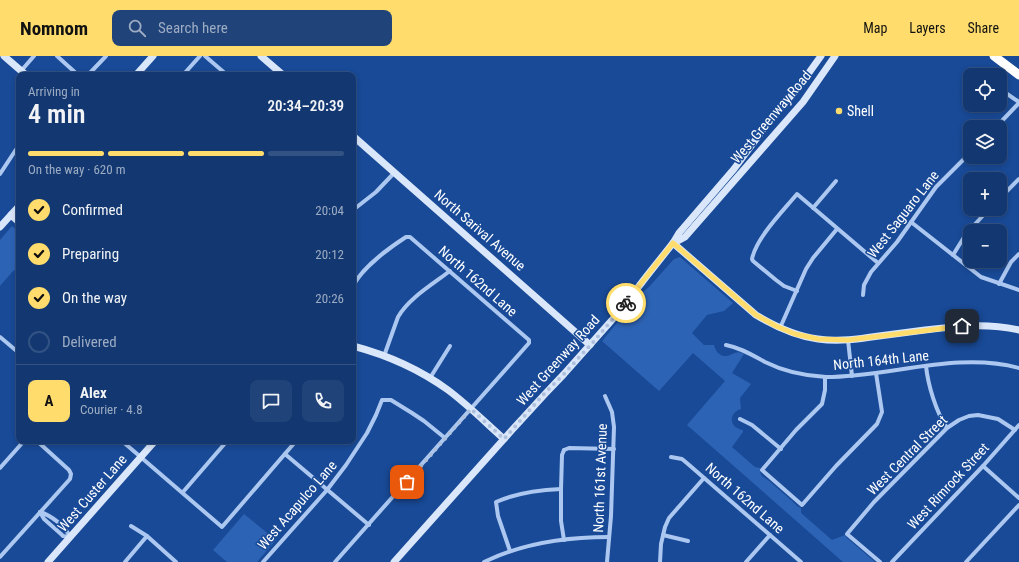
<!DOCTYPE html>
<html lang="en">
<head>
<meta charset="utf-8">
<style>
	:root { --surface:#133871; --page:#204379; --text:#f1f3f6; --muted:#9dacc3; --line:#325284; --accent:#ffdc6c }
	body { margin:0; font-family:"Roboto Condensed",sans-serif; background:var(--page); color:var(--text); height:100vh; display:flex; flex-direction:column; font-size:15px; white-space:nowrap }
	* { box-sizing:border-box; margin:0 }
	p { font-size:13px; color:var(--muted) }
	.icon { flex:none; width:22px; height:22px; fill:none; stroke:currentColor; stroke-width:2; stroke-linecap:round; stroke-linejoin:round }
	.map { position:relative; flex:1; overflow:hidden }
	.sheet { position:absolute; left:16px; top:16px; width:340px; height:372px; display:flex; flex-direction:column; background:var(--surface); border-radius:8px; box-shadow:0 2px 6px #0003,0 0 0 1px var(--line) }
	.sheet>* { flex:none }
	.tools { position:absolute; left:963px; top:12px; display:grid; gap:8px }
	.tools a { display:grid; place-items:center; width:44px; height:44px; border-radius:8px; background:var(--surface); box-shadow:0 2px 6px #0003,0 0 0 1px var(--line); font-size:20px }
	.pin { position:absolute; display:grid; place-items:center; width:34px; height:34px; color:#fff; margin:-17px; border-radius:8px; box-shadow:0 2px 6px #0006 }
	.courier { position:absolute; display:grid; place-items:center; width:40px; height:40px; margin:-20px; border:3px solid #ffdc6c; border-radius:50%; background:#fff; color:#222; box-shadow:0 1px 5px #0007 }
	.head em { font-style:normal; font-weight:600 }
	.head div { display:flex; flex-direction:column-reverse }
	.head { display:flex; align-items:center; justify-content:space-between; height:68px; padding:0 12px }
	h1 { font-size:26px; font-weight:600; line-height:30px }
	.bar { display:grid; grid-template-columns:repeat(4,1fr); gap:6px 4px; align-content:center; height:48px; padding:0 12px }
	.bar i { height:5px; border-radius:3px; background:var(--line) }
	.bar .selected { background:var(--accent) }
	.bar p { grid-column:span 4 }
	.line { display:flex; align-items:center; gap:10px; padding:0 12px; border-top:1px solid var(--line) }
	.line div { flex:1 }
	.round { display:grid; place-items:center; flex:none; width:42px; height:42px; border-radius:8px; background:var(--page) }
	ol { padding:0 12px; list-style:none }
	li { display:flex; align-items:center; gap:12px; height:44px }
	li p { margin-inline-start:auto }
	li .icon { padding:4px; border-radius:50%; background:var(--accent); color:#111; stroke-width:4 }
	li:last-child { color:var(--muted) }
	li i { width:22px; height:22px; border:2px solid var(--line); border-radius:50% }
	header { display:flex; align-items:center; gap:24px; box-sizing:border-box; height:56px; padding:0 20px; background:var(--accent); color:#111 }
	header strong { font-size:19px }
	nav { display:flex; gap:22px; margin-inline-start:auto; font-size:14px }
	.search { width:280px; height:36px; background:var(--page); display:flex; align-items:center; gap:10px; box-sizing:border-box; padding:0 14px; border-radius:8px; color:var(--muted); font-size:15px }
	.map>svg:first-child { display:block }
</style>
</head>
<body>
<header>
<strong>Nomnom</strong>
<div class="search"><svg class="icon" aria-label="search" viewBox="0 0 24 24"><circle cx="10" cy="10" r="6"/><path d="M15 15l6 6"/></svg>Search here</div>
<nav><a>Map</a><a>Layers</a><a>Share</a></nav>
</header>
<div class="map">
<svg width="1019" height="506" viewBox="0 0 1019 506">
	<rect width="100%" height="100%" fill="#194a97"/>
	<g fill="#2d63b4">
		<polygon points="12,170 19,176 19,211 12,216 0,230 0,184"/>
		<path d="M 680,201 L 733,247 L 724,255 L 707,259 L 692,277 L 704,289 L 714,289 C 715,294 719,300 725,300 C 733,300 735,293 744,298 L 732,317 L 751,328 L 740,342 L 741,353 C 728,357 729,372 743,374 L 743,376 L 732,391 L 755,411 L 760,412 L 760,416 L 762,420 L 769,425 L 791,444 L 797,450 L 801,452 L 801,457 L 832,484 L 845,479 L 847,482 L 875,506 L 843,506 L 687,369 L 725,325 L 693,297 L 659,335 L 602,285 L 641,238 L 649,231 L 674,203 Z"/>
		<polygon points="244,458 276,484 257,506 227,506 213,494"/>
	</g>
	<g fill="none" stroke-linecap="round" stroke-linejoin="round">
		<g stroke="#acc8f1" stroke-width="4">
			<polyline points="57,0 78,19"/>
			<polyline points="205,0 227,19"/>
			<polyline points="21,15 34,0"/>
			<polyline points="88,19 106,0"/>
			<polyline points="183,19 200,0"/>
			<polyline points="1000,33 1019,46"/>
			<polyline points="996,71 1019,47"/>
			<polyline points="0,118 19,89"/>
			<polyline points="1000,142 1019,123"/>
			<polyline points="813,152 836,125"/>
			<polyline points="353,154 376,136 395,116"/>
			<polyline points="911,166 981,221 1019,234"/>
			<polyline points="953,199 966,178 989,153"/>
			<polyline points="999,228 1011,206 1019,198"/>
			<path d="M 797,235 L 784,230 L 776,224 L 753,205 L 752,203 C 756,182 783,155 797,138 L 878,207"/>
			<polyline points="863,239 864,229 871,216 897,186 936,131 970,97"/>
			<polyline points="780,272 806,213 813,202 837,173"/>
			<polyline points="0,281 19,297"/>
			<polyline points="848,284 852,320"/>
			<path d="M 726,289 C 741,292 752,299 765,306 C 783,315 806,320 826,321 C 889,321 957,295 1019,312"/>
			<path d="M 384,300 L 398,261 C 409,242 433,228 450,215"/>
			<path d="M 926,310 C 928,329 936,356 947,372"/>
			<polyline points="825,321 825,334 822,348 796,374 762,414 802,449 836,410 877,368 882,356 876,317"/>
			<polyline points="430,322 450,290"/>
			<polyline points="605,340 612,356 614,371 611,460 607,506"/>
			<polyline points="740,363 752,369 781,393"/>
			<polyline points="122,385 222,471 296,385"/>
			<polyline points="564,394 562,399 561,433 561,465 564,484"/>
			<polyline points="564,394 569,392 614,393"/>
			<polyline points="285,398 369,469"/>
			<polyline points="671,401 682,403 688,408 801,506"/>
			<polyline points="983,410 1019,442"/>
			<polyline points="0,412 24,385"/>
			<polyline points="183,436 227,385"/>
			<polyline points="40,456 44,463 61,478 63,480 70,481"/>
			<path d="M 40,456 C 52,460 65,470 70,481"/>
			<polyline points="131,470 147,480 176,506"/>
			<polyline points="663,479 688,485"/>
			<path d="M 510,495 L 498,460 L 496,446 C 516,437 539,434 561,433"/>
			<polyline points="0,501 70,423 71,418 69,414 37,385"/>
			<polyline points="125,506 147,480"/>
			<polyline points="263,506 327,434 346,409 367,377 376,359 382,344 391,344 412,357 424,365 445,382"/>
			<path d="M 335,506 L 529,287 L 529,284 L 410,181 L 406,181 C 389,192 362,212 353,230"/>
			<path d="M 484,506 C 523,487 566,481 609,481"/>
			<polyline points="660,506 661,488 665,471 669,462 704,422"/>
			<polyline points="746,506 770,479"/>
			<polyline points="880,506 847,478 874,446 947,372 959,364 969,360 978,359 998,363 1015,374"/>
			<polyline points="892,506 983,410 1019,369"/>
			<polyline points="966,506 1019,449"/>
		</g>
		<g stroke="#dae7fb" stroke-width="7">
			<polyline points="4,0 26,19"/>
			<polyline points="261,0 283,19"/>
			<polyline points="136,19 153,0"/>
			<polyline points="353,80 590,289"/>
			<polyline points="11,159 19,166"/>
			<polyline points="0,171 19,150"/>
			<path d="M 673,187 L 756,259 C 776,271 795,280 818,283 C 839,286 859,283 879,280 C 894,278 910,276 925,274 C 957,270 987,267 1019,274"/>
			<polyline points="674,187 685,181 803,46 835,0"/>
			<path d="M 353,290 C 387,299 419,313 448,334 C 468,349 486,367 504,383"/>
			<polyline points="48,506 155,385"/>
			<polyline points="394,506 512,374 545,338 564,318 620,255 646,221 673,187 679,177 734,113 773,60 798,32 821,0"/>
		</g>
		<polyline stroke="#fff" stroke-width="9" points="994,0 1019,19"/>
	</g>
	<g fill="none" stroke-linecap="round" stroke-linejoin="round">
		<polyline stroke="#aec0db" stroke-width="4" stroke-dasharray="0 7.2" points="407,426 471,353 504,383 544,338 564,318 595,284 626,247"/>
		<polyline stroke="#ffdc6c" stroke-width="5" points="626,247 646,221 673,187 756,259 776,270 795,278 818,283 848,284 962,270"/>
	</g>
	<circle fill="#ffdc6c" stroke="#194a97" stroke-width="1.5" cx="839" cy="55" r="4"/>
	<g text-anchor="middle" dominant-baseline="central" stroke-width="3" stroke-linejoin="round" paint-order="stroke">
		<g font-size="14" fill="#fff" stroke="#194a97" text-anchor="start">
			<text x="847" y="55">Shell</text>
		</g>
		<g font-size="14" fill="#fff" stroke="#194a97">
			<text transform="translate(771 61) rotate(-50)">West Greenway Road</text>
			<text transform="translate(903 158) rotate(-52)">West Saguaro Lane</text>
			<text transform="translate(480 174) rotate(41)">North Sarival Avenue</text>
			<text transform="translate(478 225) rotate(41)">North 162nd Lane</text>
			<text transform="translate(558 304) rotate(-48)">West Greenway Road</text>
			<text transform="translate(881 304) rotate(-6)">North 164th Lane</text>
			<text transform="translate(907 399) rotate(-45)">West Central Street</text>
			<text transform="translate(600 422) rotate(-88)">North 161st Avenue</text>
			<text transform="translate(948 430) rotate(-47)">West Rimrock Street</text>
			<text transform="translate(92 437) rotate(-49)">West Custer Lane</text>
			<text transform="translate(745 442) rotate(41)">North 162nd Lane</text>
			<text transform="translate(297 449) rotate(-49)">West Acapulco Lane</text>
		</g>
	</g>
</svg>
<div class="tools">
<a><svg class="icon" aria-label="locate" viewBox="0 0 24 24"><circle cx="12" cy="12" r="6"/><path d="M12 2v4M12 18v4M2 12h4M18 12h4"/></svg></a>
<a><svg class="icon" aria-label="layers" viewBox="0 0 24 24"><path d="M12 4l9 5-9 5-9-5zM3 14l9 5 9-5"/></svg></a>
<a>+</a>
<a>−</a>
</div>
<div class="pin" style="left:407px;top:426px;background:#ea580c"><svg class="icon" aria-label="bag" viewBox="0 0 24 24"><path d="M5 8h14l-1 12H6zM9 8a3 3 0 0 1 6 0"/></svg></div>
<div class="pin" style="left:962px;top:270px;background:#1f2937"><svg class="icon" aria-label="home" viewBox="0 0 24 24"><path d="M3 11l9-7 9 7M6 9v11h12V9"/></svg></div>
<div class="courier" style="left:626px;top:247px"><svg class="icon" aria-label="bike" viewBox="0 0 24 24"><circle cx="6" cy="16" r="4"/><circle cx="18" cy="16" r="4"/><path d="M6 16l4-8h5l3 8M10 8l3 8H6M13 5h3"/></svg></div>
<section class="sheet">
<div class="head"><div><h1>4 min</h1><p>Arriving in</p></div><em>20:34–20:39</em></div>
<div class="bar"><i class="selected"></i><i class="selected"></i><i class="selected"></i><i></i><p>On the way · 620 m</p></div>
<ol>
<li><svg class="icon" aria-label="check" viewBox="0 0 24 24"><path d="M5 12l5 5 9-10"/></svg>Confirmed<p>20:04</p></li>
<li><svg class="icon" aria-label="check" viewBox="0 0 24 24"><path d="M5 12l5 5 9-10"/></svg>Preparing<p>20:12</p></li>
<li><svg class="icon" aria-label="check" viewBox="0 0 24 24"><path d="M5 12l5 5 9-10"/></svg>On the way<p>20:26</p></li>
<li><i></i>Delivered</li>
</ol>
<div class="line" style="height:72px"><b class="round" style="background:var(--accent);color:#111">A</b><div><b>Alex</b><p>Courier · 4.8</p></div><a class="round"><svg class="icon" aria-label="chat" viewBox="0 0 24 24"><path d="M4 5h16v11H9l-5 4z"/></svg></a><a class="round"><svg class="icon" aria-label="phone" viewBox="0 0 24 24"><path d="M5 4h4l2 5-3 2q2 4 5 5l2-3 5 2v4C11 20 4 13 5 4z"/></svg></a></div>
</section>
</div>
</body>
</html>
